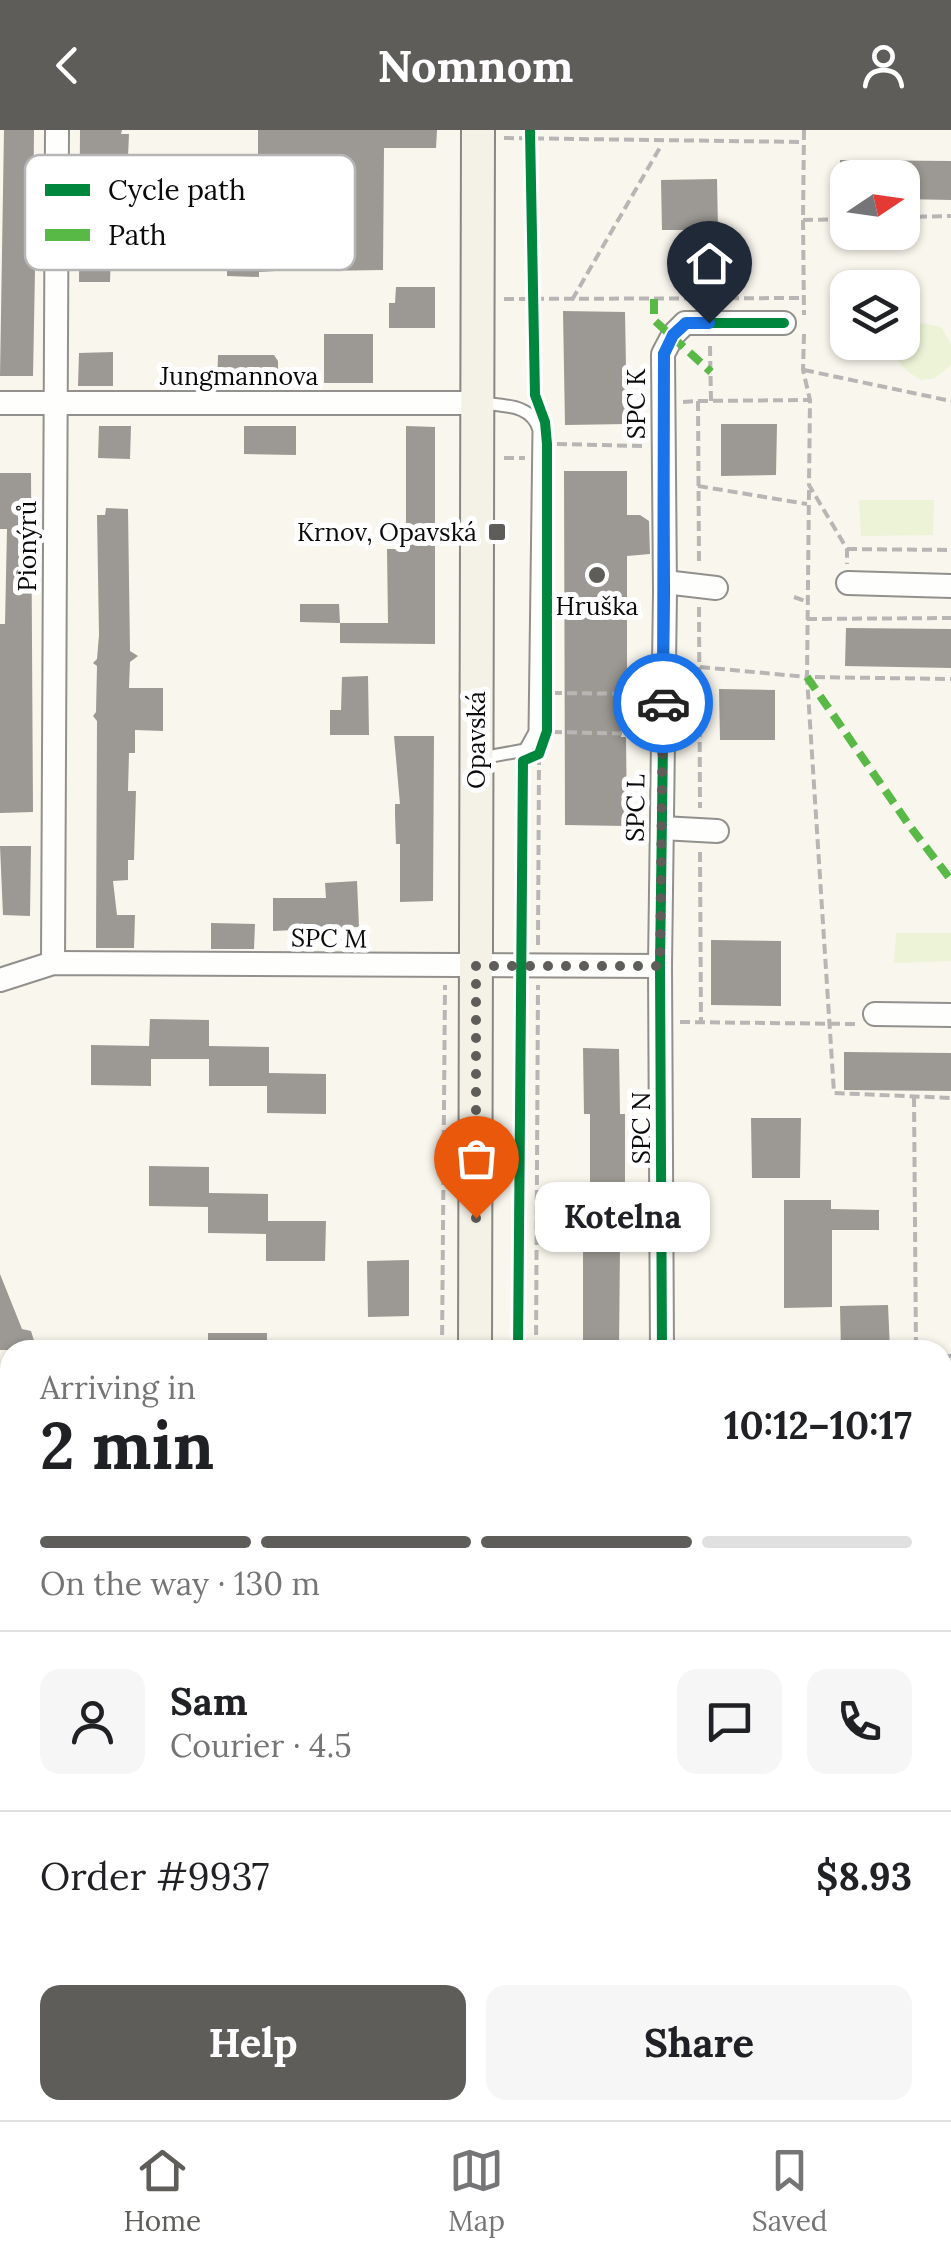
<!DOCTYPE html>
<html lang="en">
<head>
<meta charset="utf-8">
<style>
	:root { --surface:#fff; --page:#f6f6f6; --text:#202124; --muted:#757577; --line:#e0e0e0; --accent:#5e5d59 }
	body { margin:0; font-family:Lora,serif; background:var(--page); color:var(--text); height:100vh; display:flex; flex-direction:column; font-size:38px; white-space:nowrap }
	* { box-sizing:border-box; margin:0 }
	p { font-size:32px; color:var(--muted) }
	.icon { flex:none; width:55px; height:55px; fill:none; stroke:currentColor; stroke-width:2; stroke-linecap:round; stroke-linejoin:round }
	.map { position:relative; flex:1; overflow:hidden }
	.sheet { position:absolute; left:0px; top:1210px; width:952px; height:780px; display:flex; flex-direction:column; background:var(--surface); border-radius:30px 30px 0 0; box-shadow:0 2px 8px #0004 }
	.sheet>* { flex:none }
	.needle { width:65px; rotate:77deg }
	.controls { position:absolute; left:830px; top:30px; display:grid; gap:20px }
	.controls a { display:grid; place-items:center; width:90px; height:90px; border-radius:20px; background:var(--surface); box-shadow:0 2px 8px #0004; font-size:50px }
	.pin { position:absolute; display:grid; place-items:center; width:85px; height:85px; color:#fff; margin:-102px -42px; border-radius:50% 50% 50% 0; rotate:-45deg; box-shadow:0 0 10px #0007 }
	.pin .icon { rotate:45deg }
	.courier { position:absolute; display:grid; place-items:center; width:100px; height:100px; margin:-50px; border:8px solid #1a73e8; border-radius:50%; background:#fff; color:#222; box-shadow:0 2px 12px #0007 }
	.bubble { position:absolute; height:70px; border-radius:20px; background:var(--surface); box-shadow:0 2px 8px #0004; font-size:32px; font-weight:800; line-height:70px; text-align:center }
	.summary em { font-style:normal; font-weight:800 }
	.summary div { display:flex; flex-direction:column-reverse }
	.summary { display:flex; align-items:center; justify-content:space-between; height:170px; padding:0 40px }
	h1 { font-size:65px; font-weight:800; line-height:75px }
	.bar { display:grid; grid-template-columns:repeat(4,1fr); gap:15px 10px; align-content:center; height:120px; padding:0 40px }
	.bar i { height:12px; border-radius:8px; background:var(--line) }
	.bar .current { background:var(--accent) }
	.bar p { grid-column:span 4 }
	.line { display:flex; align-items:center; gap:25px; padding:0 40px; border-top:2px solid var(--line) }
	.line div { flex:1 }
	.round { display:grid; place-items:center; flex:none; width:105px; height:105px; border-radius:20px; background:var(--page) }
	.action { display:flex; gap:20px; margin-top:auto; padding:20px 40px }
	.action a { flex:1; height:115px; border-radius:20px; background:var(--accent); color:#fff; font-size:40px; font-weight:800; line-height:115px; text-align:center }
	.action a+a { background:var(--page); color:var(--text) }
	header { display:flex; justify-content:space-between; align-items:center; height:130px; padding:0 40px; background:var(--accent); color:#fff; font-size:45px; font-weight:800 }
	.tab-bar { display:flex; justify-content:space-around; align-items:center; height:140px; border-top:2px solid var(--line); background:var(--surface); font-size:28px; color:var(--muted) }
	.tab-bar a { display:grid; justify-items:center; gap:5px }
	.tab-bar .current { color:var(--accent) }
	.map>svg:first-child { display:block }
</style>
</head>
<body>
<header><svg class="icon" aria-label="back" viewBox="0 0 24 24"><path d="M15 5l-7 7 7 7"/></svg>Nomnom<svg class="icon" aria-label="person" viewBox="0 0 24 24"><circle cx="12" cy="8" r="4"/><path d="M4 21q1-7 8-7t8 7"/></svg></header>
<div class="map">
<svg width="951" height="1990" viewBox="0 0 951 1990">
	<rect width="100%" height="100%" fill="#f9f6ed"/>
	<polygon fill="#d2e7b9" points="0,1385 10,1404 10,1980 86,1980 82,1990 0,1990"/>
	<g fill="#ecf3d6">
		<path d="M 922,193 L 941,197 L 951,214 L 951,235 L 935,248 L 921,250 C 906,241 891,231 898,213 L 902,212 L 903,205 Z"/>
		<polygon points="859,370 934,370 933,405 861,406"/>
		<polygon points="896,803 951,803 951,831 894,833"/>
	</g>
	<g fill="#9c9893">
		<polygon points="4,0 34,0 33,108 28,108 35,140 33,246 0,246"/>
		<polygon points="80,0 122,0 121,4 129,4 128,27 121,27 121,51 118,51 118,63 113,63 110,152 79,152"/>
		<polygon points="258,0 437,0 436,18 384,18 383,140 319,141 319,121 326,120 327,46 280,46 279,135 276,141 259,142 259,147 227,146 227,123 258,123"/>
		<polygon points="840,30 951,31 951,70 902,69 902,48 840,48"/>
		<polygon points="717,49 718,100 662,100 661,50"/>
		<polygon points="396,157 435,157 435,198 389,198 389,173 395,173"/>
		<polygon points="563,181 625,182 627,294 565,295"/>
		<rect x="324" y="204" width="49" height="49"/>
		<polygon points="113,222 113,256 78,256 79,223"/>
		<polygon points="218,225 274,225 278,231 278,258 217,258"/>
		<polygon points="721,294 777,294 776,345 721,346"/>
		<polygon points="99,296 131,296 130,329 98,328"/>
		<polygon points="244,296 296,296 296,325 244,324"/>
		<polygon points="406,296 435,297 435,514 340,513 340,493 388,493 387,419 402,419 401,414 406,414"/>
		<polygon points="564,341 627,341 627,385 640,385 649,391 650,424 627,426 627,558 621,558 621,607 626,607 627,696 565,695"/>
		<polygon points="0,343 31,343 33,682 0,683 0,494 5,494 7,399 0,399"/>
		<polygon points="106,378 128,379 130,521 138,526 130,532 129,558 163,558 163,601 135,600 135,623 129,623 128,661 136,661 134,730 128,730 128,750 113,751 117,785 135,785 134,818 96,818 97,591 93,586 96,582 97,536 93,533 97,529 99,505 97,385 105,385"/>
		<polygon points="300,474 339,474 340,493 300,492"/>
		<polygon points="846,498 951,499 951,538 845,536"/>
		<polygon points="368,546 369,605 330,605 330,580 341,580 342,547"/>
		<polygon points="719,559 775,560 775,610 720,610"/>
		<polygon points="394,606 434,606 433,771 400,772 400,714 396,714 395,685 395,674 400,674"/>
		<polygon points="0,716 31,716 30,786 3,785"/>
		<polygon points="357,751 359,797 273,801 273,768 326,768 325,753"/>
		<polygon points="211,793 255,794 254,819 211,819"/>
		<polygon points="711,810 781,811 781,876 711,875"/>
		<polygon points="150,889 209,890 209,916 269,917 269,943 326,944 326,984 267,983 267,956 209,956 209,929 151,929 151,956 91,955 91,915 149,916"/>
		<polygon points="583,918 619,919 620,984 625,984 625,1116 620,1116 619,1220 583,1220 583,1116 590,1115 590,984 584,984"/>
		<polygon points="844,922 951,923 951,961 844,960"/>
		<polygon points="751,988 801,988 800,1048 752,1048"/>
		<polygon points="149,1036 209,1037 209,1063 268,1064 268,1091 326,1091 325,1131 266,1131 266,1104 208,1103 208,1077 149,1076"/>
		<polygon points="784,1070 831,1070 831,1079 879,1080 879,1100 832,1100 832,1177 784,1178"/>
		<polygon points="409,1130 409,1186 368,1187 367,1131"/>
		<polygon points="0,1144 22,1199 31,1201 37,1220 0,1220"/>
		<polygon points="888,1175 890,1220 841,1220 840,1176"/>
		<rect x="208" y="1203" width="59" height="17"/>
	</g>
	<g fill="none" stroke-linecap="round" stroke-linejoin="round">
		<defs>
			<path id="service" d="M 481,628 L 525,620 L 535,602 L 539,300 C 532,274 504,276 482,273"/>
			<g id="minor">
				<polyline points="0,273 478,273"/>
				<polyline points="665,452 716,458"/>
				<polyline points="848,453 951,456"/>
				<polyline points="662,698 717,701"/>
				<polyline points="53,833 57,0"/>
				<polyline points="0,850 53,833 660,836"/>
				<polyline points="875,884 951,885"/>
				<polyline points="662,1220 660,836 665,461 663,224 673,205 685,193 784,193"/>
				<polyline points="942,1286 951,1286"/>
				<polyline points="0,1335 10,1351"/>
				<polyline points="942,1860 951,1843"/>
				<polyline points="202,1990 202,1980"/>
				<polyline points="869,1990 875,1980"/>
			</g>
			<g id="secondary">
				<polyline points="475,1220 478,0"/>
				<polyline points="471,1980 471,1990"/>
			</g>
		</defs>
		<use href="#service" stroke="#92908c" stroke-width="15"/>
		<use href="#minor" stroke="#92908c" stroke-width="26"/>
		<use href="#secondary" stroke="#888783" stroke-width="36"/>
		<g stroke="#b7b6b5" stroke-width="4" stroke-dasharray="10 5" stroke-linecap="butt">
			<polyline points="804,0 803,90 848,89"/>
			<polyline points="504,8 804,12"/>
			<polyline points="902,87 951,86"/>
			<polyline points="803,90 804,185"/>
			<polyline points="504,169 804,168"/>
			<polyline points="572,170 662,14"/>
			<polyline points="804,204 803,240 810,270 809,355 847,419 847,434"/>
			<polyline points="710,216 711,271"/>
			<polyline points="804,240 951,271"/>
			<polyline points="698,271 808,270"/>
			<polyline points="683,272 698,271 699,433"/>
			<polyline points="557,314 643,316"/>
			<polyline points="504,328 525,328"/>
			<polyline points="698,356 807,374"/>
			<polyline points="809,360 807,547 951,549"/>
			<polyline points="847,419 951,420"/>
			<polyline points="794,467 808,472"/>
			<polyline points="699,477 700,678"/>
			<polyline points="807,489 951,488"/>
			<polyline points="700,537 807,547 834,963 951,968"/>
			<polyline points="552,563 643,564"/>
			<polyline points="552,602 642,604"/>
			<polyline points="700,722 701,892"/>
			<polyline points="538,815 539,630"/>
			<polyline points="680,892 855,894"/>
			<polyline points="914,967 916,1220"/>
			<polyline points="442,1220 445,855"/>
			<polyline points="536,1220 538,855"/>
			<polyline points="942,1226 951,1226"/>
			<polyline points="942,1399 951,1399"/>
			<polyline points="942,1584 951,1568"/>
			<polyline points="942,1806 951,1790"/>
			<polyline points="440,1980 440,1990"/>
			<polyline points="531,1990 531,1980"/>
			<polyline points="740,1990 740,1980"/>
			<polyline points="840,1990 846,1980"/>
		</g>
		<use href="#service" stroke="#fefefc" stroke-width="11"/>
		<use href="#minor" stroke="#fefefc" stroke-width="22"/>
		<use href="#secondary" stroke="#f4f2e7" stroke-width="32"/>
		<g stroke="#58b947" stroke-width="8" stroke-dasharray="15 8" stroke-linecap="butt">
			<polyline points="654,169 654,190 711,242"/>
			<polyline points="807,547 909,695 951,750"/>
			<polyline points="0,1514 10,1557"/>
			<polyline points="0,1980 10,1932"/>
		</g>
		<defs>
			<g id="cycleway">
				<polyline points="518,1220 523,631 539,624 547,601 547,314 545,292 535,265 530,0"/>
				<polyline points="662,1220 660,836 665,461 663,224 673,205 685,193 784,193"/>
			</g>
		</defs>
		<use href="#cycleway" stroke="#fff" stroke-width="16"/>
		<use href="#cycleway" stroke="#00873e" stroke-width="10"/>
	</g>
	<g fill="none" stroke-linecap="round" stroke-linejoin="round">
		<polyline stroke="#5e5d59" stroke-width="10" stroke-dasharray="0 18" points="476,1088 476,836 660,836 663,573"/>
		<polyline stroke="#1a73e8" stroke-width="12" points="663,573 664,224 673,205 686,193 709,193"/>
	</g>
	<g fill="#5e5d59" stroke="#fff" stroke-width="4">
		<rect x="487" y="392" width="20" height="20" rx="5"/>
		<circle cx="597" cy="445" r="10"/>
	</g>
	<g text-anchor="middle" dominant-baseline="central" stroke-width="10" stroke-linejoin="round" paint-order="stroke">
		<g font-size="25" fill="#0a0a0a" stroke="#fff">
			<text x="239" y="246">Jungmannova</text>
			<text transform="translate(636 274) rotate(-90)">SPC K</text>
			<text transform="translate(27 416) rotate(-90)">Pionýrů</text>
			<text transform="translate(476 610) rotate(-90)">Opavská</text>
			<text transform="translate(635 678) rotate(-89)">SPC L</text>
			<text transform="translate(329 808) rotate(1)">SPC M</text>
			<text transform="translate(641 998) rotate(-90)">SPC N</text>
		</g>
		<g font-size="25" fill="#0a0a0a" stroke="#fff" text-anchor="end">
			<text x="477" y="402">Krnov, Opavská</text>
			<text x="597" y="476" text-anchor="middle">Hruška</text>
		</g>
	</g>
	<rect x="25" y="25" width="330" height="115" rx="15" fill="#fff" stroke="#b6b6b6" stroke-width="2.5"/>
	<rect x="45" y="54" width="45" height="12" fill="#00873e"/>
	<rect x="45" y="99" width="45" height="12" fill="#58b947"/>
	<g font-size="28" fill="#0a0a0a">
		<text x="108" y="70">Cycle path</text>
		<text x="108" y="115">Path</text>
	</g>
</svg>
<div class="controls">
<a><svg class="needle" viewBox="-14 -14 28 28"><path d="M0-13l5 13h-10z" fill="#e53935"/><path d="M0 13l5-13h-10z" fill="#757577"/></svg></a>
<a><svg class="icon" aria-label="layers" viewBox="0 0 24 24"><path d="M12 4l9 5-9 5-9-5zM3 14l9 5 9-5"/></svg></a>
</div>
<div class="pin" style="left:476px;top:1088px;background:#ea580c"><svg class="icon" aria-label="bag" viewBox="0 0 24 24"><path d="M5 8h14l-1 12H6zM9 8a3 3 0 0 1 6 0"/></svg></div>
<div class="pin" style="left:709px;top:193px;background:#1f2937"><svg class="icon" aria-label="home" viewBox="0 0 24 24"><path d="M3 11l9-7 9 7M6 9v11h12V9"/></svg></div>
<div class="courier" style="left:663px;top:573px"><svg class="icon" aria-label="car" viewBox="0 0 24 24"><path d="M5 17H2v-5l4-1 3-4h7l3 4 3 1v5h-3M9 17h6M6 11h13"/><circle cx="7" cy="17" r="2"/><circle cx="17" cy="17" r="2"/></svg></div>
<div class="bubble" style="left:535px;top:1052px;width:175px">Kotelna</div>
<section class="sheet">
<div class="summary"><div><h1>2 min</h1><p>Arriving in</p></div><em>10:12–10:17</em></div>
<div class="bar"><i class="current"></i><i class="current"></i><i class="current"></i><i></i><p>On the way · 130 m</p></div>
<div class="line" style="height:180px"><a class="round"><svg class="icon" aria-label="person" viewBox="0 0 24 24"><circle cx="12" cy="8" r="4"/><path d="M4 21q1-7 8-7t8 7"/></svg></a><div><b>Sam</b><p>Courier · 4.5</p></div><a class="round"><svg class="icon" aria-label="chat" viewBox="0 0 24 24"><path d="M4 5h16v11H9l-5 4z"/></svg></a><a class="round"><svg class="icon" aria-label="phone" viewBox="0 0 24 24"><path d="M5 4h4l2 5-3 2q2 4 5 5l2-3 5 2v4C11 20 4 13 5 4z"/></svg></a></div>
<div class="line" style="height:130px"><div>Order #9937</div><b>$8.93</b></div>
<div class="action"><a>Help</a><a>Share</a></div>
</section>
</div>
<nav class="tab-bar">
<a class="current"><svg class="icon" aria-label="home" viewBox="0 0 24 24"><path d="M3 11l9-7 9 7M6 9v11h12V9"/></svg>Home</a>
<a><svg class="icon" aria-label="map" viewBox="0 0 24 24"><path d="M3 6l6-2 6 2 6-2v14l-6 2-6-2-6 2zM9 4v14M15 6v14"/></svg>Map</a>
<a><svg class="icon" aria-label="saved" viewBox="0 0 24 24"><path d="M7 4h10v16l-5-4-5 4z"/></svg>Saved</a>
</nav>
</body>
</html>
